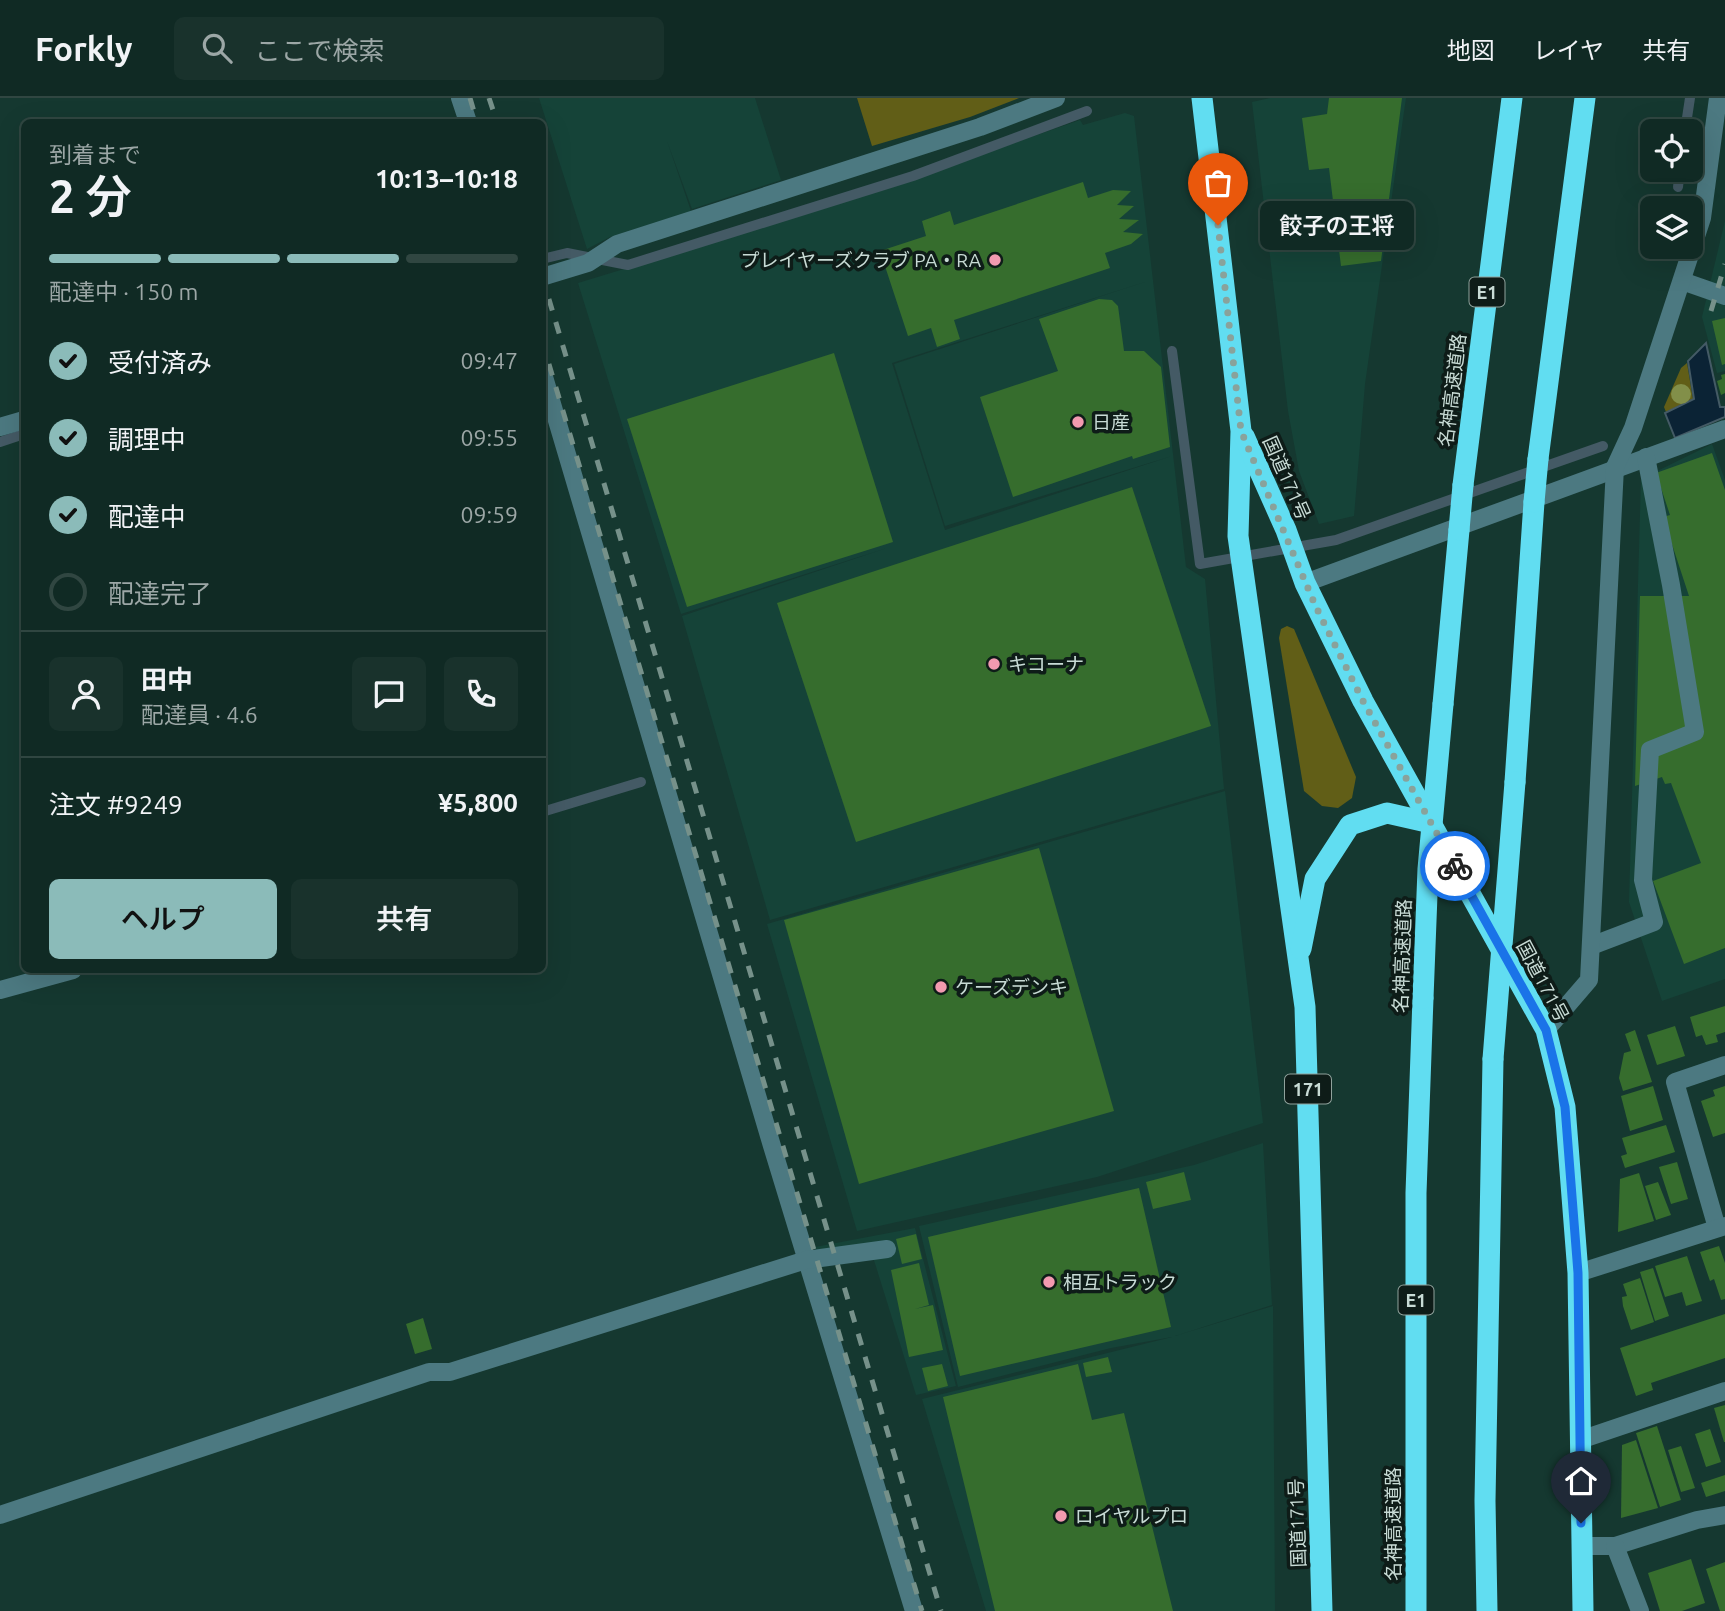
<!DOCTYPE html>
<html lang="ja">
<head>
<meta charset="utf-8">
<style>
	:root { --surface:#102a24; --page:#19322c; --text:#f1f3f6; --muted:#9ca7a6; --line:#304641; --accent:#8bbbb9 }
	body { margin:0; font-family:Ubuntu,"Noto Sans JP",sans-serif; background:var(--page); color:var(--text); height:100vh; display:flex; flex-direction:column; font-size:26px; white-space:nowrap }
	* { box-sizing:border-box; margin:0 }
	p { font-size:23px; color:var(--muted) }
	.icon { flex:none; width:38px; height:38px; fill:none; stroke:currentColor; stroke-width:2; stroke-linecap:round; stroke-linejoin:round }
	.map { position:relative; flex:1; overflow:hidden }
	.details { position:absolute; left:21px; top:21px; width:525px; height:854px; display:flex; flex-direction:column; background:var(--surface); border-radius:10px; box-shadow:0 7px 28px #0002,0 0 0 2px var(--line) }
	.details>* { flex:none }
	.tools { position:absolute; left:1640px; top:21px; display:grid; gap:14px }
	.tools a { display:grid; place-items:center; width:63px; height:63px; border-radius:10px; background:var(--surface); box-shadow:0 7px 28px #0002,0 0 0 2px var(--line); font-size:35px }
	.pin { position:absolute; display:grid; place-items:center; width:60px; height:60px; color:#fff; margin:-72px -30px; border-radius:50% 50% 50% 0; rotate:-45deg; box-shadow:0 0 7px #0007 }
	.pin .icon { rotate:45deg }
	.courier { position:absolute; display:grid; place-items:center; width:70px; height:70px; margin:-35px; border:5px solid #1a73e8; border-radius:50%; background:#fff; color:#222; box-shadow:0 2px 9px #0007 }
	.bubble { position:absolute; height:49px; border-radius:10px; background:var(--surface); box-shadow:0 7px 28px #0002,0 0 0 2px var(--line); font-size:23px; font-weight:600; line-height:49px; text-align:center }
	.overview em { font-style:normal; font-weight:600 }
	.overview div { display:flex; flex-direction:column-reverse }
	.overview { display:flex; align-items:center; justify-content:space-between; height:119px; padding:0 28px }
	h1 { font-size:46px; font-weight:600; line-height:52px }
	.bar { display:grid; grid-template-columns:repeat(4,1fr); gap:10px 7px; align-content:center; height:84px; padding:0 28px }
	.bar i { height:9px; border-radius:5px; background:var(--line) }
	.bar .on { background:var(--accent) }
	.bar p { grid-column:span 4 }
	.line { display:flex; align-items:center; gap:18px; padding:0 28px; border-top:2px solid var(--line) }
	.line div { flex:1 }
	.round { display:grid; place-items:center; flex:none; width:74px; height:74px; border-radius:10px; background:var(--page) }
	ol { padding:0 28px; list-style:none }
	li { display:flex; align-items:center; gap:21px; height:77px }
	li p { margin-inline-start:auto }
	li .icon { padding:7px; border-radius:50%; background:var(--accent); color:#111; stroke-width:4 }
	li:last-child { color:var(--muted) }
	li i { width:38px; height:38px; border:4px solid var(--line); border-radius:50% }
	.primary-button { display:flex; gap:14px; margin-top:auto; padding:14px 28px }
	.primary-button a { flex:1; height:80px; border-radius:10px; background:var(--accent); color:#111; font-size:28px; font-weight:600; line-height:80px; text-align:center }
	.primary-button a+a { background:var(--page); color:var(--text) }
	header { display:flex; align-items:center; gap:42px; box-sizing:border-box; height:98px; padding:0 35px; background:var(--surface); border-bottom:2px solid var(--line) }
	header strong { font-size:33px }
	nav { display:flex; gap:38px; margin-inline-start:auto; font-size:24px }
	.search { width:490px; height:63px; background:var(--page); display:flex; align-items:center; gap:18px; box-sizing:border-box; padding:0 24px; border-radius:10px; color:var(--muted); font-size:26px }
	.map>svg:first-child { display:block }
</style>
</head>
<body>
<header>
<strong>Forkly</strong>
<div class="search"><svg class="icon" aria-label="search" viewBox="0 0 24 24"><circle cx="10" cy="10" r="6"/><path d="M15 15l6 6"/></svg>ここで検索</div>
<nav><a>地図</a><a>レイヤ</a><a>共有</a></nav>
</header>
<div class="map">
<svg width="1725" height="1513" viewBox="0 0 1725 1513">
	<rect width="100%" height="100%" fill="#153830"/>
	<g fill="#154338" fill-rule="evenodd">
		<polygon points="539,0 755,0 781,82 692,111 667,43 691,113 610,139 587,151"/>
		<polygon points="1270,0 1406,0 1365,286 1354,418 1319,426 1299,373 1288,313 1252,4"/>
		<path d="M 1125,15 L 1134,18 L 1186,469 L 1205,481 L 1224,691 L 770,822 L 682,518 L 887,450 L 681,516 L 578,185 L 844,104 L 1080,22 L 1083,27 ZM 1151,182 L 894,266 L 945,428 L 1172,358 L 945,432 L 892,265 Z"/>
		<polygon points="1725,123 1725,273 1717,275 1702,219"/>
		<polygon points="1712,346 1725,382 1725,881 1662,903 1629,804 1641,381"/>
		<polygon points="1225,693 1263,1025 1097,1079 857,1133 767,826"/>
		<polygon points="1263,1045 1272,1207 1175,1238 1273,1208 1275,1513 986,1513 922,1301 1172,1239 1111,1250 958,1289 919,1128 1194,1067"/>
		<polygon points="915,1130 956,1288 916,1297 873,1159 820,1166 815,1149"/>
	</g>
	<g fill="#615e17">
		<polygon points="857,0 1019,0 970,19 872,48"/>
		<polygon points="1687,265 1693,301 1666,314 1664,309 1681,270"/>
		<polygon points="1287,528 1294,531 1356,679 1352,700 1338,710 1322,708 1304,693 1279,540 1281,531"/>
	</g>
	<polygon fill="#0b2335" stroke="#445a65" stroke-width="2" points="1706,245 1720,309 1725,309 1725,319 1675,340 1665,315 1694,301 1688,263"/>
	<g fill="none" stroke-linecap="round" stroke-linejoin="round">
		<g stroke="#445a65" stroke-width="10">
			<polyline points="1685,33 1690,0"/>
			<polyline points="1678,89 1680,72"/>
			<polyline points="542,161 567,155 628,167 913,78 1087,13"/>
			<polyline points="1172,253 1200,466 1336,442 1603,348"/>
			<polyline points="0,344 24,336"/>
			<polyline points="542,714 641,684"/>
		</g>
	</g>
	<g fill="#366d2d">
		<polygon points="1329,0 1402,0 1381,163 1341,168 1329,70 1309,72 1302,20 1327,16"/>
		<polygon points="1083,84 1088,100 1113,92 1131,93 1117,107 1134,108 1119,121 1139,122 1123,134 1143,136 1131,146 1105,155 1110,170 954,222 960,241 937,249 931,230 908,238 880,153 926,138 922,123 950,113 954,127"/>
		<polygon points="1099,201 1112,202 1118,208 1124,253 1144,253 1161,269 1170,349 1133,361 1132,358 1013,399 980,299 1058,273 1039,221"/>
		<polygon points="1725,220 1725,266 1722,267 1712,223"/>
		<polygon points="834,255 893,444 687,509 627,321"/>
		<polygon points="1725,276 1725,295 1721,297 1717,283 1722,281 1721,277"/>
		<polygon points="1712,355 1725,392 1725,850 1684,866 1653,783 1701,765 1671,685 1665,686 1662,679 1635,688 1640,498 1689,498 1663,419 1670,417 1656,375"/>
		<polygon points="1132,389 1211,628 856,744 777,505"/>
		<polygon points="1039,750 1114,1013 859,1086 784,822"/>
		<polygon points="1725,908 1725,934 1716,937 1718,944 1706,947 1702,937 1696,939 1690,919"/>
		<polygon points="1675,928 1685,958 1657,967 1647,937"/>
		<polygon points="1635,932 1652,984 1623,993 1619,980 1624,955 1631,953 1625,936"/>
		<polygon points="1653,988 1663,1022 1630,1033 1621,998"/>
		<polygon points="1725,988 1725,1035 1713,1039 1701,1003 1715,998 1713,992"/>
		<polygon points="1666,1027 1675,1054 1625,1070 1621,1058 1627,1056 1622,1040"/>
		<polygon points="1677,1064 1688,1101 1671,1106 1659,1069"/>
		<polygon points="1184,1074 1191,1102 1153,1111 1146,1084"/>
		<polygon points="1639,1075 1654,1123 1618,1134 1620,1081"/>
		<polygon points="1658,1084 1671,1117 1656,1122 1645,1088"/>
		<polygon points="1139,1090 1171,1229 960,1278 928,1139"/>
		<polygon points="916,1136 922,1161 902,1166 896,1141"/>
		<polygon points="1719,1148 1725,1165 1725,1201 1721,1202 1714,1181 1710,1183 1700,1154"/>
		<polygon points="1687,1158 1702,1203 1686,1208 1682,1194 1665,1199 1655,1168"/>
		<polygon points="919,1165 929,1207 915,1211 933,1207 943,1252 909,1259 891,1172"/>
		<polygon points="1653,1170 1669,1218 1655,1223 1640,1174"/>
		<polygon points="1640,1180 1654,1224 1631,1232 1623,1208 1622,1199 1627,1198 1623,1186"/>
		<polygon points="1725,1216 1725,1260 1651,1285 1653,1292 1636,1298 1620,1250"/>
		<polygon points="423,1220 432,1251 415,1256 406,1226"/>
		<polygon points="1108,1259 1112,1274 1086,1279 1083,1265"/>
		<polygon points="942,1266 948,1288 928,1293 922,1270"/>
		<polygon points="1078,1266 1092,1322 1124,1315 1173,1513 995,1513 943,1299"/>
		<polygon points="1725,1307 1725,1344 1724,1344 1714,1310"/>
		<polygon points="1657,1328 1681,1402 1660,1409 1636,1335"/>
		<polygon points="1710,1331 1721,1364 1706,1369 1695,1336"/>
		<polygon points="1636,1342 1658,1410 1621,1420 1622,1347"/>
		<polygon points="1681,1348 1695,1390 1681,1394 1668,1352"/>
		<polygon points="1725,1377 1725,1393 1706,1399 1701,1385"/>
		<polygon points="1691,1461 1705,1505 1682,1513 1660,1513 1648,1475"/>
		<polygon points="1725,1464 1725,1513 1720,1513 1706,1471"/>
	</g>
	<g fill="none" stroke-linecap="round" stroke-linejoin="round">
		<g stroke="#4c7981" stroke-width="18">
			<polyline points="460,0 468,24"/>
			<polyline points="542,179 588,165 617,146 980,29 1056,0"/>
			<polyline points="1682,183 1725,198"/>
			<polyline points="542,272 772,1048 914,1513"/>
			<polyline points="0,329 24,322"/>
			<polyline points="1305,485 1725,331"/>
			<polyline points="1591,848 1654,824 1643,782 1650,652 1695,634 1671,487 1646,359"/>
			<polyline points="0,892 73,872"/>
			<polyline points="1546,932 1589,882 1615,369 1633,330 1702,120 1718,0"/>
			<polyline points="1717,1130 1675,984 1725,967"/>
			<polyline points="1578,1175 1725,1128"/>
			<polyline points="1580,1342 1725,1293"/>
			<polyline points="0,1417 429,1274 450,1274 806,1162 887,1151"/>
			<polyline points="1582,1448 1615,1448 1697,1422 1725,1417"/>
			<polyline points="1615,1448 1640,1513"/>
		</g>
		<g stroke="#61ddf1" stroke-width="21">
			<polyline points="1202,0 1241,333 1238,438 1305,909 1322,1513"/>
			<polyline points="1244,338 1286,432 1305,485 1363,603 1546,932 1565,1009 1578,1175 1583,1513"/>
			<polyline points="1538,361 1585,0"/>
			<polyline points="1463,387 1512,0"/>
			<polyline points="1443,606 1459,432"/>
			<polyline points="1515,684 1534,404"/>
			<polyline points="1301,851 1315,781 1350,727 1387,715 1431,725"/>
			<polyline points="1416,1513 1416,1095 1423,900"/>
			<polyline points="1487,1513 1485,1403 1493,961"/>
		</g>
		<g stroke="#76918a" stroke-width="5" stroke-dasharray="12 12" stroke-linecap="butt">
			<polyline points="470,0 477,24"/>
			<polyline points="489,0 497,24"/>
			<polyline points="542,178 941,1513"/>
			<polyline points="1711,213 1725,166"/>
			<polyline points="542,243 922,1513"/>
		</g>
		<g stroke="#61ddf1" stroke-width="21">
			<polyline points="1534,404 1538,361"/>
			<polyline points="1459,432 1463,387"/>
			<polyline points="1423,900 1428,771 1443,606"/>
			<polyline points="1493,961 1515,684"/>
		</g>
	</g>
	<circle fill="#828f49" cx="1681" cy="296" r="10"/>
	<g fill="none" stroke-linecap="round" stroke-linejoin="round">
		<polyline stroke="#89a29b" stroke-width="7" stroke-dasharray="0 12.6" points="1218,127 1241,333 1316,509 1363,603 1455,768"/>
		<polyline stroke="#1a73e8" stroke-width="9" points="1455,768 1546,932 1565,1009 1578,1175 1581,1425"/>
	</g>
	<g fill="#f29ab0" stroke="#0e1c18" stroke-width="2.5">
		<circle cx="995" cy="162" r="7"/>
		<circle cx="1078" cy="324" r="7"/>
		<circle cx="994" cy="566" r="7"/>
		<circle cx="941" cy="889" r="7"/>
		<circle cx="1049" cy="1184" r="7"/>
		<circle cx="1061" cy="1418" r="7"/>
	</g>
	<g text-anchor="middle" dominant-baseline="central" stroke-width="7" stroke-linejoin="round" paint-order="stroke">
		<g fill="#0e1c18" stroke="#90a29c" stroke-width="2">
			<rect x="1469.5" y="179.5" width="35" height="29" rx="5"/>
			<rect x="1285" y="976.5" width="46" height="29" rx="5"/>
			<rect x="1398.5" y="1187.5" width="35" height="29" rx="5"/>
		</g>
		<g font-size="18" font-weight="bold" fill="#c8dbd5">
			<text x="1487" y="194">E1</text>
			<text x="1308" y="991">171</text>
			<text x="1416" y="1202">E1</text>
		</g>
		<g font-size="19" fill="#c8dbd5" stroke="#0e1c18" text-anchor="start">
			<text x="981" y="162" text-anchor="end">プレイヤーズクラブ PA・RA</text>
			<text x="1092" y="324">日産</text>
			<text x="1008" y="566">キコーナ</text>
			<text x="955" y="889">ケーズデンキ</text>
			<text x="1063" y="1184">相互トラック</text>
			<text x="1075" y="1418">ロイヤルプロ</text>
		</g>
		<g font-size="19" fill="#c8dbd5" stroke="#0e1c18">
			<text transform="translate(1452 292) rotate(-83)">名神高速道路</text>
			<text transform="translate(1287 380) rotate(66)">国道171号</text>
			<text transform="translate(1402 858) rotate(-88)">名神高速道路</text>
			<text transform="translate(1543 883) rotate(62)">国道171号</text>
			<text transform="translate(1297 1425) rotate(-92)">国道171号</text>
			<text transform="translate(1393 1426) rotate(-90)">名神高速道路</text>
		</g>
	</g>
</svg>
<div class="tools">
<a><svg class="icon" aria-label="locate" viewBox="0 0 24 24"><circle cx="12" cy="12" r="6"/><path d="M12 2v4M12 18v4M2 12h4M18 12h4"/></svg></a>
<a><svg class="icon" aria-label="layers" viewBox="0 0 24 24"><path d="M12 4l9 5-9 5-9-5zM3 14l9 5 9-5"/></svg></a>
</div>
<div class="pin" style="left:1218px;top:127px;background:#ea580c"><svg class="icon" aria-label="bag" viewBox="0 0 24 24"><path d="M5 8h14l-1 12H6zM9 8a3 3 0 0 1 6 0"/></svg></div>
<div class="pin" style="left:1581px;top:1425px;background:#1f2937"><svg class="icon" aria-label="home" viewBox="0 0 24 24"><path d="M3 11l9-7 9 7M6 9v11h12V9"/></svg></div>
<div class="courier" style="left:1455px;top:768px"><svg class="icon" aria-label="bike" viewBox="0 0 24 24"><circle cx="6" cy="16" r="4"/><circle cx="18" cy="16" r="4"/><path d="M6 16l4-8h5l3 8M10 8l3 8H6M13 5h3"/></svg></div>
<div class="bubble" style="left:1260px;top:103px;width:154px">餃子の王将</div>
<section class="details">
<div class="overview"><div><h1>2 分</h1><p>到着まで</p></div><em>10:13–10:18</em></div>
<div class="bar"><i class="on"></i><i class="on"></i><i class="on"></i><i></i><p>配達中 · 150 m</p></div>
<ol>
<li><svg class="icon" aria-label="check" viewBox="0 0 24 24"><path d="M5 12l5 5 9-10"/></svg>受付済み<p>09:47</p></li>
<li><svg class="icon" aria-label="check" viewBox="0 0 24 24"><path d="M5 12l5 5 9-10"/></svg>調理中<p>09:55</p></li>
<li><svg class="icon" aria-label="check" viewBox="0 0 24 24"><path d="M5 12l5 5 9-10"/></svg>配達中<p>09:59</p></li>
<li><i></i>配達完了</li>
</ol>
<div class="line" style="height:126px"><a class="round"><svg class="icon" aria-label="person" viewBox="0 0 24 24"><circle cx="12" cy="8" r="4"/><path d="M4 21q1-7 8-7t8 7"/></svg></a><div><b>田中</b><p>配達員 · 4.6</p></div><a class="round"><svg class="icon" aria-label="chat" viewBox="0 0 24 24"><path d="M4 5h16v11H9l-5 4z"/></svg></a><a class="round"><svg class="icon" aria-label="phone" viewBox="0 0 24 24"><path d="M5 4h4l2 5-3 2q2 4 5 5l2-3 5 2v4C11 20 4 13 5 4z"/></svg></a></div>
<div class="line" style="height:91px"><div>注文 #9249</div><b>¥5,800</b></div>
<div class="primary-button"><a>ヘルプ</a><a>共有</a></div>
</section>
</div>
</body>
</html>
